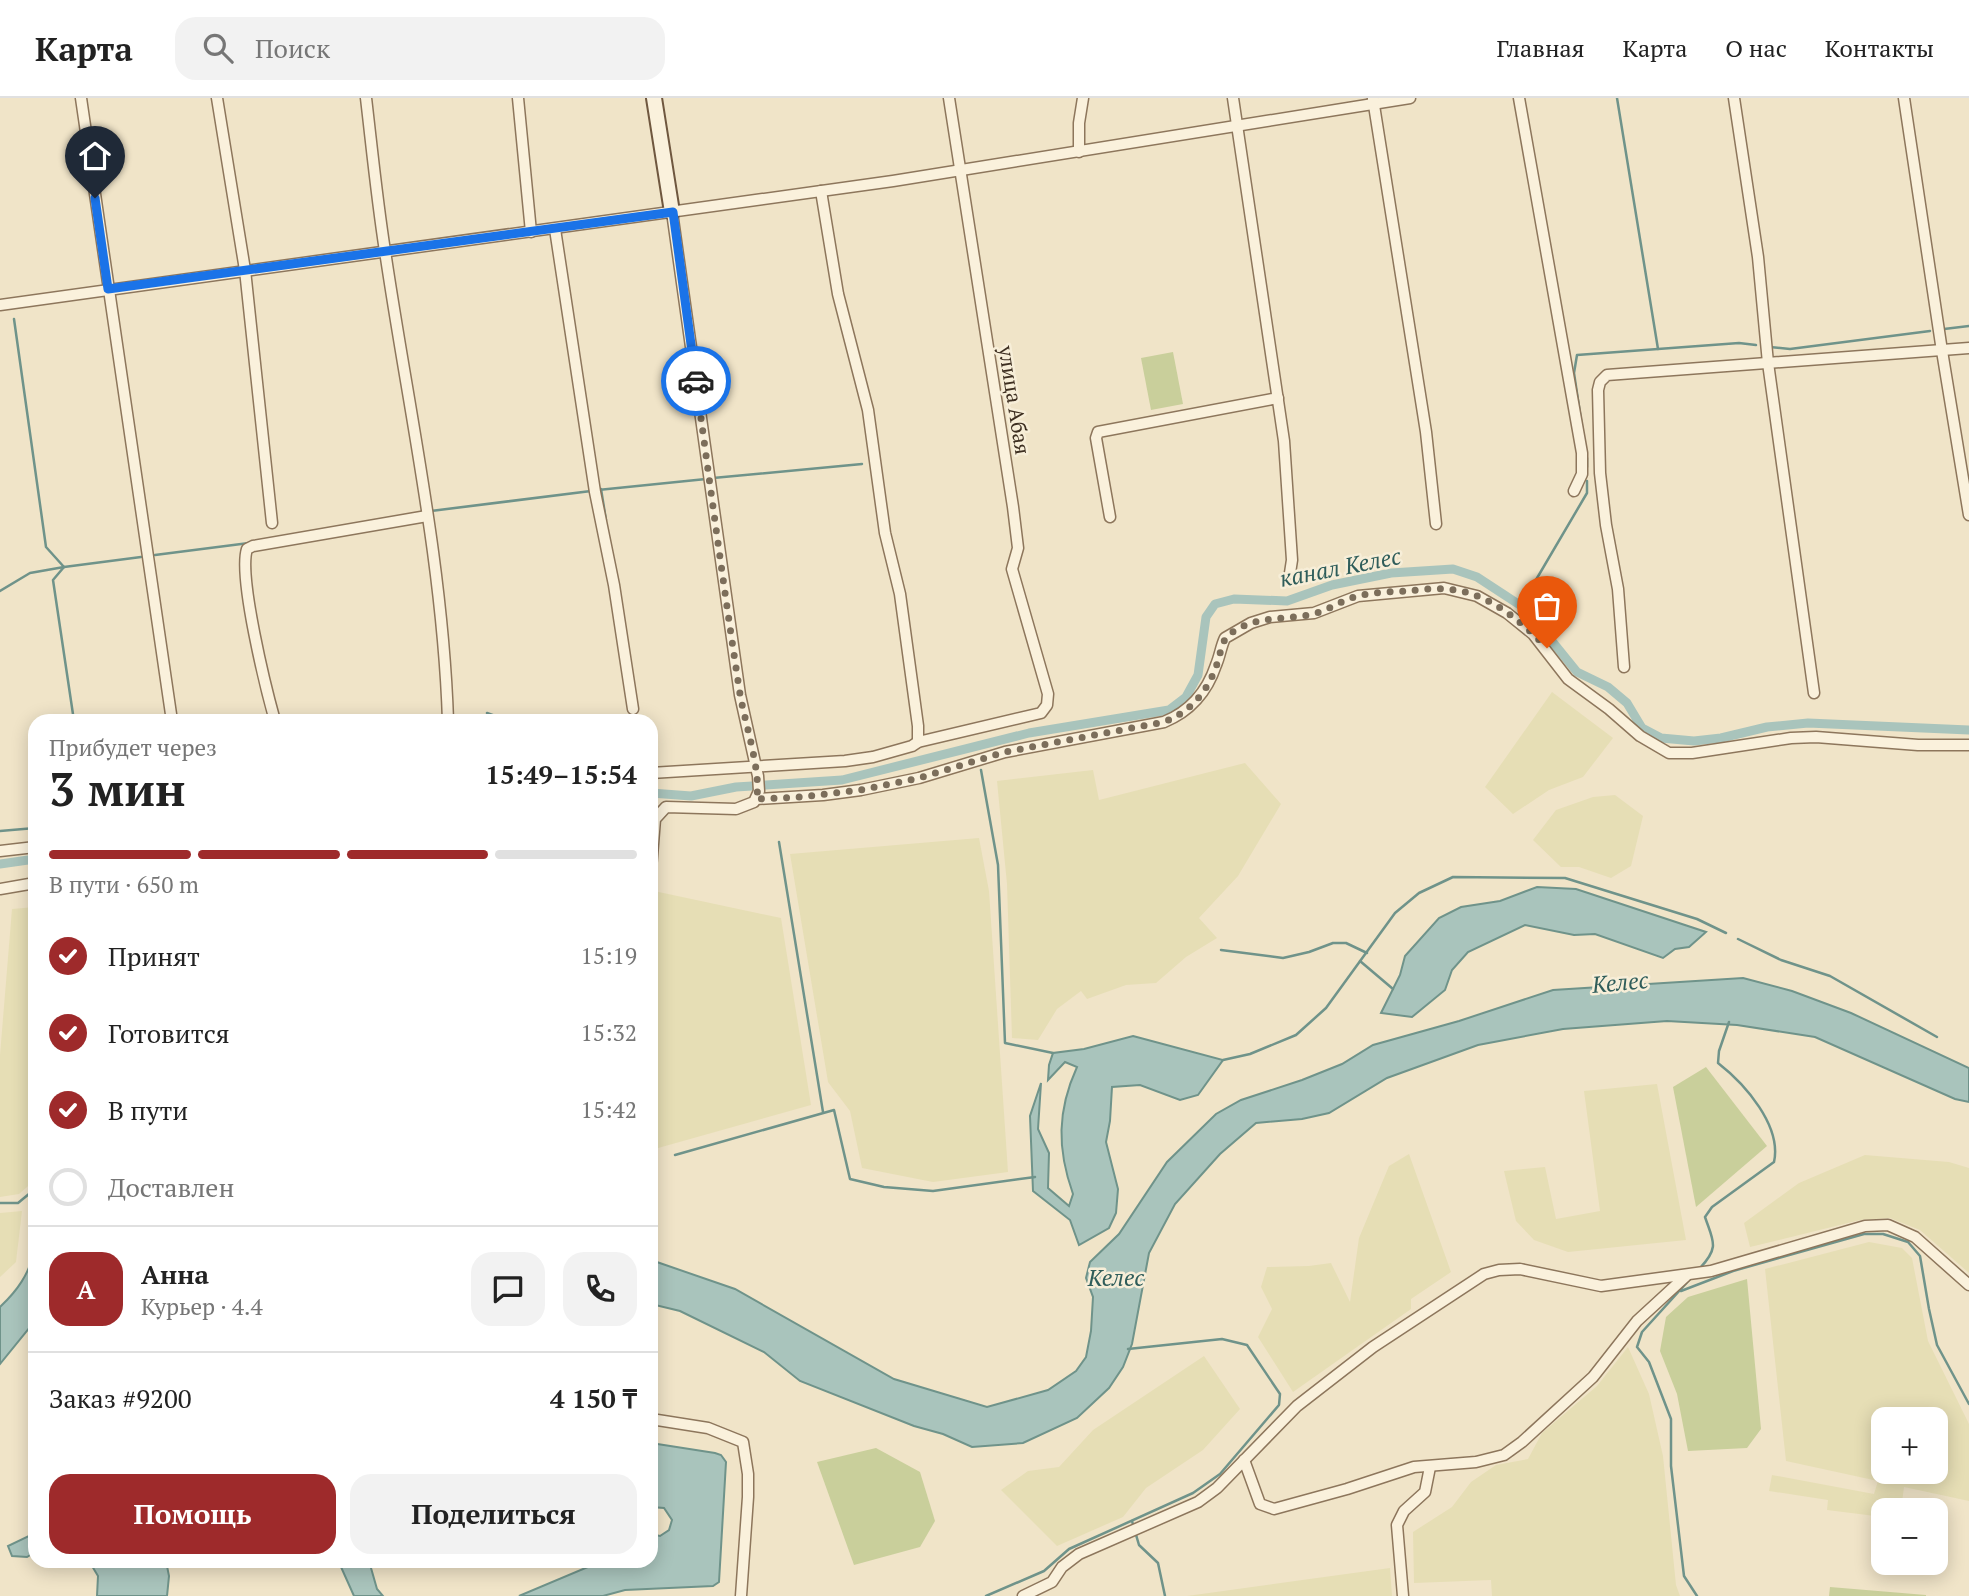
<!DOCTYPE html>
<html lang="ru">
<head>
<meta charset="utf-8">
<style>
	:root { --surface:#fff; --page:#f2f2f2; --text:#222; --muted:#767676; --line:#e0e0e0; --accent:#9e2a2b }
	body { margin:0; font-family:"PT Serif",serif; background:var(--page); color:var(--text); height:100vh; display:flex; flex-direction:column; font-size:26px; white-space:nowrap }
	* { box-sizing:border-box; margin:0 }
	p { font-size:23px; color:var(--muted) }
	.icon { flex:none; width:38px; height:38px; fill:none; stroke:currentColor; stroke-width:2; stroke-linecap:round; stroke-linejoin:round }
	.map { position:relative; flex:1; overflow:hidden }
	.panel { position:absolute; left:28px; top:616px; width:630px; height:854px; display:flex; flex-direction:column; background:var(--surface); border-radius:21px; box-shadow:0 4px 18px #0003 }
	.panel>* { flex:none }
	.controls { position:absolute; left:1871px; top:1309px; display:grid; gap:14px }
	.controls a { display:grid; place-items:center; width:77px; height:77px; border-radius:14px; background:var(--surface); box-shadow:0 4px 18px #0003; font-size:35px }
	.pin { position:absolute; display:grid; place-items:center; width:60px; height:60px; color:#fff; margin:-72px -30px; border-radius:50% 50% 50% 0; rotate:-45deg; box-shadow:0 0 7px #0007 }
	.pin .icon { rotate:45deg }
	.courier { position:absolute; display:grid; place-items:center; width:70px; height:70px; margin:-35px; border:5px solid #1a73e8; border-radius:50%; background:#fff; color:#222; box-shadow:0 2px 9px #0007 }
	.headline em { font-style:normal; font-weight:700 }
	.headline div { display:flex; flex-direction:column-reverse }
	.headline { display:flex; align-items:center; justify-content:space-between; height:119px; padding:0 21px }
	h1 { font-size:46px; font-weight:700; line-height:52px }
	.bar { display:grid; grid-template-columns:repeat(4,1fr); gap:10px 7px; align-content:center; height:84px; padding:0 21px }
	.bar i { height:9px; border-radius:5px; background:var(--line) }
	.bar .current { background:var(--accent) }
	.bar p { grid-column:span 4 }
	.line { display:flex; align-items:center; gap:18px; padding:0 21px; border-top:2px solid var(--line) }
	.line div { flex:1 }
	.round { display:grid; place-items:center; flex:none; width:74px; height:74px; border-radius:21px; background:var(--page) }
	ol { padding:0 21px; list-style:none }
	li { display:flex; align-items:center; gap:21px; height:77px }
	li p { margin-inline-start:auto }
	li .icon { padding:7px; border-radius:50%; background:var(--accent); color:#fff; stroke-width:4 }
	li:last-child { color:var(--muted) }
	li i { width:38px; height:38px; border:4px solid var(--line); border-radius:50% }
	.action { display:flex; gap:14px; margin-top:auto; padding:14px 21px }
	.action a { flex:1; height:80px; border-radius:21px; background:var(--accent); color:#fff; font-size:28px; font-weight:700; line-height:80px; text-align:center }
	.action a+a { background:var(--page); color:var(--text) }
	header { display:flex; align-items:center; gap:42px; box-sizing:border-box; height:98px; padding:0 35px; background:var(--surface); border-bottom:2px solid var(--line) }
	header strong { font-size:33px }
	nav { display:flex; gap:38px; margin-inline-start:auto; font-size:24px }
	.search { width:490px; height:63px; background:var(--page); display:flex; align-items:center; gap:18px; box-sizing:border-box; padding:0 24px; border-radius:21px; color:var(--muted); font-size:26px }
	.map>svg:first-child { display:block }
</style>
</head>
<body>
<header>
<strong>Карта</strong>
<div class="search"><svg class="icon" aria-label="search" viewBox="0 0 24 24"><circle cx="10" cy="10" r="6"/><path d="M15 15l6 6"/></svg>Поиск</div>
<nav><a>Главная</a><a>Карта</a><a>О нас</a><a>Контакты</a></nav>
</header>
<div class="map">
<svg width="1969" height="1498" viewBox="0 0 1969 1498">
	<rect width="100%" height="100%" fill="#f0e4c8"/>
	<g fill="#e6deb5" fill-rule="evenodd">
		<polygon points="1552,594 1613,640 1583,679 1549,692 1513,716 1485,689"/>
		<polygon points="1245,665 1281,706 1238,778 1199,820 1217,840 1186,859 1156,885 1126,887 1087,901 1081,893 1057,911 1038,942 1012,940 1007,786 997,683 1093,672 1099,702"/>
		<polygon points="1615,697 1643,718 1631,768 1611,780 1579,769 1561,769 1533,742 1556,712 1593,699"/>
		<polygon points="979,740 989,793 1008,1074 933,1084 862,1070 850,1013 828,984 790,756"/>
		<polygon points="654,793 781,820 811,1007 651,1052 651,799"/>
		<polygon points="35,809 35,1082 19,1096 0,1099 0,957 12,811"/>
		<polygon points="1657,986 1686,1142 1568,1154 1534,1142 1516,1123 1504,1073 1545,1069 1556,1121 1600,1113 1584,993"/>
		<polygon points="1409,1056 1451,1174 1411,1201 1411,1211 1293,1294 1258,1239 1272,1211 1261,1189 1267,1169 1309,1168 1331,1165 1350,1204 1359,1140 1389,1068"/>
		<polygon points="1865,1057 1949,1064 1969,1070 1969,1175 1920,1132 1890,1120 1860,1122 1750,1149 1744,1125 1799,1085"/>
		<polygon points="22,1113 16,1164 0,1179 0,1115"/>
		<path d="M 1869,1144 L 1902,1150 L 1912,1160 L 1928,1243 L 1969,1326 L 1969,1403 L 1904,1389 L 1901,1412 L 1883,1412 L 1883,1419 L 1827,1412 L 1828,1402 L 1769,1393 L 1772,1377 L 1874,1396 L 1878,1383 L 1786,1363 L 1765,1171 ZM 1883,1321 L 1936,1321 L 1936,1374 L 1883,1374 Z"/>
		<polygon points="1628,1249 1649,1296 1663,1358 1676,1487 1680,1498 1492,1498 1491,1482 1414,1485 1413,1434 1452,1409 1471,1384 1496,1367 1528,1361 1542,1335 1597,1288"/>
		<polygon points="1204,1258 1240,1311 1203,1352 1146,1390 1123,1419 1057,1448 1001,1392 1028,1373 1059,1369 1093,1332"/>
		<polygon points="1390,1470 1392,1498 1187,1498 1295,1483"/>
	</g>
	<g fill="#c9cf9b">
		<polygon points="1173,254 1183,306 1151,312 1141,260"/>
		<polygon points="1706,969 1767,1048 1696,1109 1673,989"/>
		<polygon points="1747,1181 1761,1331 1747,1350 1688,1353 1677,1296 1660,1253 1666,1219 1688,1199"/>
		<polygon points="876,1350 920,1374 935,1423 920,1449 854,1467 817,1364"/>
		<polygon points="1830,1489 1926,1497 1926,1498 1829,1498"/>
	</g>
	<g fill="#a9c4bc" stroke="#6f938a" stroke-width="2">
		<polygon points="1537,789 1576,791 1706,834 1689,849 1675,851 1663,860 1595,836 1574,837 1525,827 1468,854 1452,872 1445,892 1412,919 1381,915 1400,877 1405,858 1439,820 1461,809 1500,803"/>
		<polygon points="1743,880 1792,893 1851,915 1969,970 1969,1004 1955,1001 1815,939 1737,927 1667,923 1563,931 1478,947 1387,980 1329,1015 1302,1021 1256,1025 1220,1056 1175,1106 1149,1155 1132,1246 1123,1269 1109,1290 1077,1320 1023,1345 972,1349 943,1336 914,1328 800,1283 764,1254 680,1213 651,1206 651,1162 735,1191 894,1281 987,1309 1048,1292 1076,1273 1086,1259 1091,1233 1093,1199 1086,1180 1090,1164 1119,1136 1167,1064 1216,1016 1241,1002 1302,982 1342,966 1373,947 1459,923 1553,892"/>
		<path d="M 1133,938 L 1223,962 L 1198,997 L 1180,1002 L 1140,987 L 1112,989 L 1110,1023 L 1106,1044 L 1118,1091 L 1116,1115 L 1109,1130 L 1079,1147 L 1070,1122 L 1033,1093 L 1030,1018 L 1041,985 L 1038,1031 L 1049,1055 L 1048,1090 L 1069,1108 L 1073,1096 C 1057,1051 1057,1013 1077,969 L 1065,964 L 1048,982 L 1049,967 L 1053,955 L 1084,951 Z"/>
		<path d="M 35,1153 L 35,1223 L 0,1266 L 0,1209 C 18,1192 28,1177 35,1153 Z"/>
		<polygon points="651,1345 715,1355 721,1357 726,1364 719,1484 713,1488 625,1492 603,1498 519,1498 602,1463 651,1463 651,1436 660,1438 669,1432 672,1422 664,1410 651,1409"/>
		<polygon points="35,1435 35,1454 27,1459 12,1458 8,1448"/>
		<polygon points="89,1463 166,1463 169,1478 167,1498 97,1498 98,1478"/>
		<polygon points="341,1463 369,1463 377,1491 383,1498 354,1498 341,1469"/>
	</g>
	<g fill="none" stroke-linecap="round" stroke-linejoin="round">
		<g stroke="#6f938a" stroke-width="2.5">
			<polyline points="1617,0 1658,251"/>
			<polyline points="14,221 46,449 64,469"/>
			<polyline points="1944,231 1969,228"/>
			<polyline points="1770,249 1790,251 1930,233"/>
			<polyline points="1582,329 1574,275 1577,257 1739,245 1756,247"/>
			<polyline points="1587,360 1587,369"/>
			<polyline points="713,380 862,366"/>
			<polyline points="601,391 606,422"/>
			<polyline points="598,392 706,381"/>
			<polyline points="431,413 591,393"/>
			<polyline points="155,457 249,445"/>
			<polyline points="0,493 30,475 64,469"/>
			<polyline points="1526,511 1530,492 1587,395 1587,383"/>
			<polyline points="487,615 509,623"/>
			<polyline points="74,623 53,482 64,469 141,459"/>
			<polyline points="629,623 634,615"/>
			<polyline points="981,672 998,767 1005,945 1053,955"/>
			<polyline points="0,733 35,730"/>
			<polyline points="779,744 823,1014"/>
			<polyline points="1738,841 1781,862 1830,878 1937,939"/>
			<polyline points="1221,852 1283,860 1309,854 1333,845 1346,845 1367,855"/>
			<polyline points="1360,863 1393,891"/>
			<polyline points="1223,962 1250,956 1296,937 1326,910 1395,815 1419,795 1453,779 1565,780 1697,821 1726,835"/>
			<polyline points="675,1057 834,1012 850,1081 884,1089 933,1093 1035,1079"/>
			<polyline points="0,1105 18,1105 35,1091"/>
			<path d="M 1700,1170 C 1720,1149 1713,1143 1705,1119 L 1712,1109 L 1774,1064 C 1782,1028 1745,986 1718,965 L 1719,953 L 1729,924"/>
			<polyline points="1691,1180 1642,1234 1637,1249 1649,1264 1671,1321 1671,1368 1684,1478 1697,1498"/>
			<polyline points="1681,1193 1733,1173 1864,1136 1883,1136 1908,1144 1920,1158 1929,1211 1937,1247 1969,1306"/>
			<polyline points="1132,1423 1139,1447 1158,1465 1165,1498"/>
			<polyline points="986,1498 1044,1473 1069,1451 1193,1395 1220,1376 1279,1307 1280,1296 1247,1247 1222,1241 1128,1251"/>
		</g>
		<g stroke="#a9c4bc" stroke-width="9">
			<polyline points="651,695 691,698 736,689 842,682 1029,635 1169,612 1186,599 1198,577 1206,519 1215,506 1234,501 1287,503 1332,487 1391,475 1453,471 1477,479 1526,511 1577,574 1608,589 1627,605 1642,630 1661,640 1694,643 1721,640 1767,629 1808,625 1969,632"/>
			<polyline points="0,766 35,761"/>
		</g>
		<defs>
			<g id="minor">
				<polyline points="81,0 172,623"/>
				<polyline points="217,0 245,172 272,425"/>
				<path d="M 366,0 C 372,51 377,102 385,153 C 408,309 443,465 448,623"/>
				<polyline points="518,0 531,134"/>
				<polyline points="1233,0 1284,343 1292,462 1290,475"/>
				<polyline points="1519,0 1582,355 1582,376 1574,393"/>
				<polyline points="1734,0 1758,159 1768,265 1814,595"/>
				<polyline points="1904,0 1942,253 1969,417"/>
				<polyline points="1373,1 1426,334 1436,426"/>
				<polyline points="1079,54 1079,25 1083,0"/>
				<polyline points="821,93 838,196 868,312 885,435 900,496 918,628 918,644"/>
				<polyline points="555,131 595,394 614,487 633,611"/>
				<polyline points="0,207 893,83 1410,0"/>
				<polyline points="1110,419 1096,340 1098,334 1278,300"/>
				<polyline points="1624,569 1618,491 1606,427 1600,375 1598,292 1600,284 1607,277 1969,250"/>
				<path d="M 275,623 C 266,591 238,478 247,451 L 253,448 L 427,418"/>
				<polyline points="651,675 845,663 873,659 912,648 918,644 1041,615 1047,607 1048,596 1012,471 1018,450 1013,409 949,0"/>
				<path d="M 756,701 L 823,697 L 861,692 L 919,680 L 1005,654 L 1164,624 C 1191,613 1207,594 1216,567 C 1220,558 1221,548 1225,540 L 1251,525 L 1270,519 L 1314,515 L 1358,498 L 1444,490 L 1477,498 L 1507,515 L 1533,536 L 1568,581 L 1609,611 L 1640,638 L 1669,655 L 1692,655 L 1791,640 L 1816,639 L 1918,647 L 1969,647"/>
				<polyline points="0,753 35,749"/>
				<polyline points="651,771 655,721 666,709 736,711 754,704 759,693 758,678 740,597 672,114"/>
				<polyline points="0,791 35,785"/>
				<polyline points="651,1321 708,1330 743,1344 748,1376 748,1399 741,1498"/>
				<polyline points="1244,1362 1260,1406 1274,1411 1347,1391 1414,1369 1476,1364 1504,1357 1522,1344 1593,1279 1637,1223 1686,1178"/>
				<polyline points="1023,1498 1052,1484 1062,1469 1079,1456 1198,1404 1217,1390 1297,1308 1373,1249 1484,1176 1499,1172 1520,1171 1601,1188 1711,1173 1865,1128 1888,1127 1915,1139 1969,1187"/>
				<polyline points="1403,1498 1397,1427 1404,1413 1425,1394 1430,1369"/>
			</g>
			<polyline id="secondary" points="654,0 672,114"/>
		</defs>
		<use href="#minor" stroke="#8d765c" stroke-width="13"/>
		<use href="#secondary" stroke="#6f573f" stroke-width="18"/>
		<use href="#minor" stroke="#faf1dc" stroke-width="10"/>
		<use href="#secondary" stroke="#faf1dc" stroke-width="14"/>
	</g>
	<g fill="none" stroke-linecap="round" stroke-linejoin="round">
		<path stroke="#7c6e5b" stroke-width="7" stroke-dasharray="0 12.6" d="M 696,283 C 710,387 724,492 740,596 C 744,621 763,680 756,701 L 801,699 L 861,692 L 919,680 L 1005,654 L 1164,624 C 1192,613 1209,592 1218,563 C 1221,553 1222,541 1231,535 C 1259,516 1284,523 1313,516 C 1329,512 1342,502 1358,498 C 1373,494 1390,494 1406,493 C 1418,492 1431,490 1443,491 C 1483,491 1521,522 1547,550"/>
		<polyline stroke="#1a73e8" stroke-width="9" points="95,100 108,191 673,114 696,283"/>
	</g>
	<g text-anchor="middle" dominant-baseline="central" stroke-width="5" stroke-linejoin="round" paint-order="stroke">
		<g font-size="21" fill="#3d2e20" stroke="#f7eed8">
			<text transform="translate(1015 302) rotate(81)">улица Абая</text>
		</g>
		<g font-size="23" font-style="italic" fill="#2f5d5a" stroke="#f7eed8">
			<text transform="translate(1340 469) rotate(-11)">канал Келес</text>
			<text transform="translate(1620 884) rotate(-5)">Келес</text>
			<text x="1116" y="1179">Келес</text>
		</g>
	</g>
</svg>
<div class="controls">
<a>+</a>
<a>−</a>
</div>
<div class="pin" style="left:1547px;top:550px;background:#ea580c"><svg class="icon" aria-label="bag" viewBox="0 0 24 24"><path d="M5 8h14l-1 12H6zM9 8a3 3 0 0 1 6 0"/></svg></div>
<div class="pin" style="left:95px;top:100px;background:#1f2937"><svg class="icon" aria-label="home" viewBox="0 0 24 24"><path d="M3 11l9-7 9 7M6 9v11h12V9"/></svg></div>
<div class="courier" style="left:696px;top:283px"><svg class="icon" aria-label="car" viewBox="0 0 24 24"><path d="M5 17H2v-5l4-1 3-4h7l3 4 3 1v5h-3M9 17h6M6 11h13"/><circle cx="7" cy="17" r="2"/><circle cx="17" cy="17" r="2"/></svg></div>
<section class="panel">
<div class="headline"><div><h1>3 мин</h1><p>Прибудет через</p></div><em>15:49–15:54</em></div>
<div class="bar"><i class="current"></i><i class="current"></i><i class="current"></i><i></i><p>В пути · 650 m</p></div>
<ol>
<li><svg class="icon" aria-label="check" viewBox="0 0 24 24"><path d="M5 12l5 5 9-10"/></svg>Принят<p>15:19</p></li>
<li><svg class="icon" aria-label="check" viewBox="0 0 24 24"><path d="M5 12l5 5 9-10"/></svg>Готовится<p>15:32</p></li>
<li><svg class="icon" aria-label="check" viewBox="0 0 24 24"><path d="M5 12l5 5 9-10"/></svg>В пути<p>15:42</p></li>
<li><i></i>Доставлен</li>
</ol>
<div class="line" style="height:126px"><b class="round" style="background:var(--accent);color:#fff">А</b><div><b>Анна</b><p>Курьер · 4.4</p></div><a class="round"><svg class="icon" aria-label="chat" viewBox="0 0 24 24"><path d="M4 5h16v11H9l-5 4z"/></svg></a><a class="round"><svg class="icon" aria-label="phone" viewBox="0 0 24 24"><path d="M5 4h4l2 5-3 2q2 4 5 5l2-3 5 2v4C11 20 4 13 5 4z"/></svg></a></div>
<div class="line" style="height:91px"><div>Заказ #9200</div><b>4 150 ₸</b></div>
<div class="action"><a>Помощь</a><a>Поделиться</a></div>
</section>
</div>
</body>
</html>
